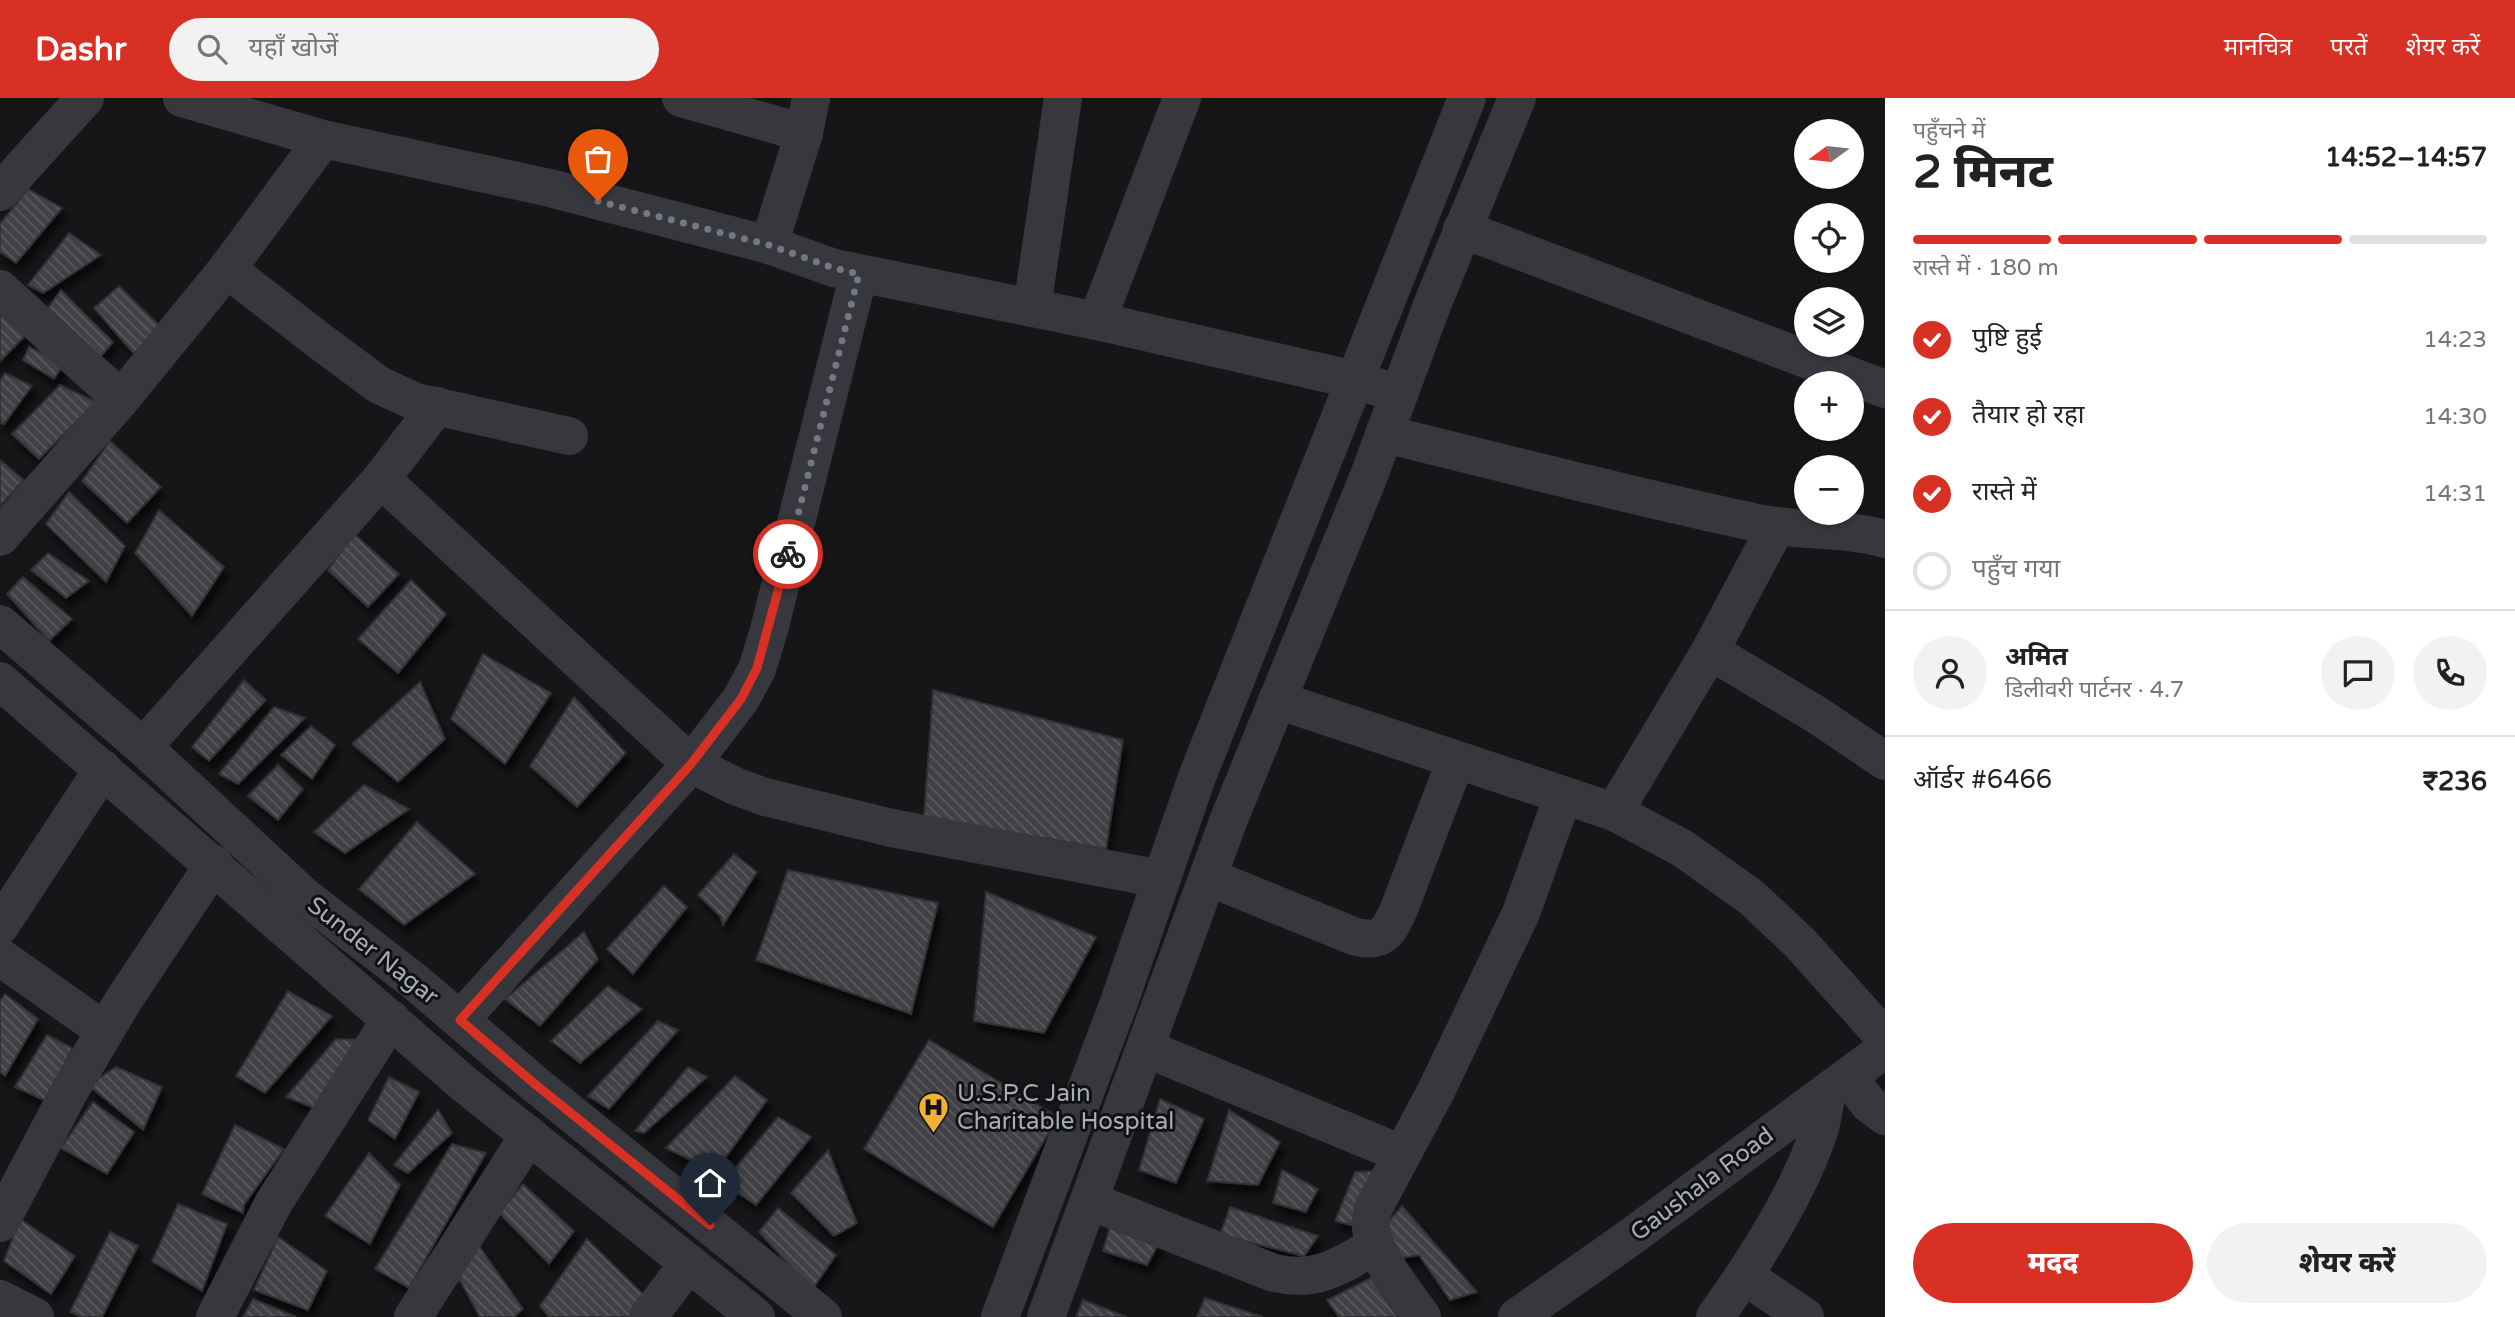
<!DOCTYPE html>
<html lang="hi">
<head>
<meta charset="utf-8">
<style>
	:root { --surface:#fff; --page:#f2f2f2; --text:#222; --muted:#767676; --line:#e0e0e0; --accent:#d93025 }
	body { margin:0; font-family:"Varela Round","Noto Sans Devanagari",sans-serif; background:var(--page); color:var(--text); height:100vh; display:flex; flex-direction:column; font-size:26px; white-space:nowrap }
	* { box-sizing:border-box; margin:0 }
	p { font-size:23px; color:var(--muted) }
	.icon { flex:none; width:38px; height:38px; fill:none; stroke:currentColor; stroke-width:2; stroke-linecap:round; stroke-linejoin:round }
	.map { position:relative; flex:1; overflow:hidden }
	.drawer { display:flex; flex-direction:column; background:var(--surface); width:630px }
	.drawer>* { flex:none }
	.needle { width:46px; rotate:255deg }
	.tools { position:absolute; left:1794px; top:21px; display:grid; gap:14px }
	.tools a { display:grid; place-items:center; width:70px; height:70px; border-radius:50%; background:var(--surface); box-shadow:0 2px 5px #0004; font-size:35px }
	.pin { position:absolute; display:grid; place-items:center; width:60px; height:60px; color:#fff; margin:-72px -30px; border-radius:50% 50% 50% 0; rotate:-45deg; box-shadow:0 0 7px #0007 }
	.pin .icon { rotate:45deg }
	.courier { position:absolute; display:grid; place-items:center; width:70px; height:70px; margin:-35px; border:5px solid #d93025; border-radius:50%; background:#fff; color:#222; box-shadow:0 2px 9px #0007 }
	.headline em { font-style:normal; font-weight:800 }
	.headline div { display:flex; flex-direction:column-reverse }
	.headline { display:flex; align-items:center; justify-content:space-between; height:119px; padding:0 28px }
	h1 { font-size:46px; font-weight:800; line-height:52px }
	.bar { display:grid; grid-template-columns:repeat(4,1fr); gap:10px 7px; align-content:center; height:84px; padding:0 28px }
	.bar i { height:9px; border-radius:5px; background:var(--line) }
	.bar .active { background:var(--accent) }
	.bar p { grid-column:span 4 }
	.line { display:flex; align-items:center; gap:18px; padding:0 28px; border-top:2px solid var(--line) }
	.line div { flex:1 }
	.round { display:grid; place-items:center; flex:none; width:74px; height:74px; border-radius:37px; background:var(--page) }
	ol { padding:0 28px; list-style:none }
	li { display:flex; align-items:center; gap:21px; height:77px }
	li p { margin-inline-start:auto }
	li .icon { padding:7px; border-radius:50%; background:var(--accent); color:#fff; stroke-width:4 }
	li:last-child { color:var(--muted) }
	li i { width:38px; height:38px; border:4px solid var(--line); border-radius:50% }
	.cta { display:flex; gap:14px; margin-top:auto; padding:14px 28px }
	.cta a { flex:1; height:80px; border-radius:42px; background:var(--accent); color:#fff; font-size:28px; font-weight:800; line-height:80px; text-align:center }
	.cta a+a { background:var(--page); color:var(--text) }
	header { display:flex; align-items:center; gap:42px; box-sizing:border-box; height:98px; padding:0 35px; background:var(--accent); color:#fff }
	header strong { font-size:33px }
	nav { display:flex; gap:38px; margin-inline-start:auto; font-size:24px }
	.search { width:490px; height:63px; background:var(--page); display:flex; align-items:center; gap:18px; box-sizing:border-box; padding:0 24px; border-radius:38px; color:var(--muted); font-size:26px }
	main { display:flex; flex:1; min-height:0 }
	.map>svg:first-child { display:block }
</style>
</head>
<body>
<header>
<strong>Dashr</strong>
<div class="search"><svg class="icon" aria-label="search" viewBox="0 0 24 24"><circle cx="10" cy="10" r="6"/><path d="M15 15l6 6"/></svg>यहाँ खोजें</div>
<nav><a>मानचित्र</a><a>परतें</a><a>शेयर करें</a></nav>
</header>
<main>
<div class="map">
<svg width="1885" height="1219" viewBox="0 0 1885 1219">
	<defs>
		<pattern id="building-back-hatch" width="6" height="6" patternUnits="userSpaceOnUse" patternTransform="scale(1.75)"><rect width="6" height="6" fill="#404145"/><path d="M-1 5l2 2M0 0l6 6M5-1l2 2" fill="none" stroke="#595a5e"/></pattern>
		<filter id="shadow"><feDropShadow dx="4.5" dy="8" stdDeviation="3.5" flood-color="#0009"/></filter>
	</defs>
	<rect width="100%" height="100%" fill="#161618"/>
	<g fill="url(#building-back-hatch)" stroke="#303034" stroke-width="2" filter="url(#shadow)">
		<polygon points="28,91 62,110 16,165 0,154 0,126"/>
		<polygon points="69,135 101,157 43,195 28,187"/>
		<polygon points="119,188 160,228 134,256 94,210"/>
		<polygon points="61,192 113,244 96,264 43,217"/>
		<polygon points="0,211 27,236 0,263"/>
		<polygon points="29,249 64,266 54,281 23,262"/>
		<polygon points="5,275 32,288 4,326 0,325 0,283"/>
		<polygon points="60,287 96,304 39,361 12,336"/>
		<polygon points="110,343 161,389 127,425 82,383"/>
		<polygon points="0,362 24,382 0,408"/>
		<polygon points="69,394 125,448 106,484 46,426"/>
		<polygon points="159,412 224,469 192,518 135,455"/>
		<polygon points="354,436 399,476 368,509 328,472"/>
		<polygon points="48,455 89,483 66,500 31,472"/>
		<polygon points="23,479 72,521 49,543 7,496"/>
		<polygon points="411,482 446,516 398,575 358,541"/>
		<polygon points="483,556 551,595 505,666 451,621"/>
		<polygon points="244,582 266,602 209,663 192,649"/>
		<polygon points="420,584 445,641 398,684 352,646"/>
		<polygon points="933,592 1123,642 1106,751 924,719"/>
		<polygon points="574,599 626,655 577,709 530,668"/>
		<polygon points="274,609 305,620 238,686 219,676"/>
		<polygon points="311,628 335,647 312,681 281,657"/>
		<polygon points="278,667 303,691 278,722 248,698"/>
		<polygon points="364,687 409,711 345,755 314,734"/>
		<polygon points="417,724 475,776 404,827 359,791"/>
		<polygon points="734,756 757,774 723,827 720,818 698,797"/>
		<polygon points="788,772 938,805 911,916 756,862"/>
		<polygon points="664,788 687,809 633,876 607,851"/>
		<polygon points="986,794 1096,839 1044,935 974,923"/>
		<polygon points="584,834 598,861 540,928 505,901"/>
		<polygon points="608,888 642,911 580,965 551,943"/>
		<polygon points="288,893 332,918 265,995 236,978"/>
		<polygon points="5,896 38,921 5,978 0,974 0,903"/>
		<polygon points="658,923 678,932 609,1011 588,998"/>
		<polygon points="47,937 72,950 48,1004 15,989"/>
		<polygon points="336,941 360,942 317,1011 286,999"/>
		<polygon points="929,942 1058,1019 993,1129 864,1051"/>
		<polygon points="116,969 162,989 143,1032 88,987"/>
		<polygon points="688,969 707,979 644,1035 635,1033"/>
		<polygon points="735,978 767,1002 715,1074 666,1050"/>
		<polygon points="389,979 419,994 395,1041 368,1022"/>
		<polygon points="1160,1001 1204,1021 1176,1085 1139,1072"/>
		<polygon points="93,1004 134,1034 107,1076 61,1050"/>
		<polygon points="438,1012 452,1035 408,1075 394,1067"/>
		<polygon points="1229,1012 1280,1044 1258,1087 1207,1083"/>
		<polygon points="778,1019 811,1039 756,1107 723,1085"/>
		<polygon points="235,1027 284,1051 244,1107 243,1115 202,1096"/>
		<polygon points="452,1046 486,1055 409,1190 375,1171"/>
		<polygon points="828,1052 857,1125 834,1138 791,1095"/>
		<polygon points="369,1055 400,1087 370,1146 325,1118"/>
		<polygon points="1282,1072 1318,1091 1306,1114 1273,1105"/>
		<polygon points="1379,1073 1351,1127 1335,1123 1355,1074"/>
		<polygon points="523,1086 574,1133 549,1166 499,1115"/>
		<polygon points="178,1106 227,1126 202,1193 152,1163"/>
		<polygon points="1402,1108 1477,1194 1450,1202 1419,1157 1401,1160 1384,1129"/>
		<polygon points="1230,1109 1318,1138 1304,1158 1220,1137"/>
		<polygon points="778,1110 836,1157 812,1192 759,1134"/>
		<polygon points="20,1121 75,1158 51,1196 4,1163"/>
		<polygon points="1112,1122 1159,1145 1147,1167 1103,1153"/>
		<polygon points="110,1134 138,1148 102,1219 82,1219 70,1214"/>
		<polygon points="278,1139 327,1173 308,1212 254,1192"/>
		<polygon points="587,1141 647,1200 629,1219 549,1219 540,1208"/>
		<polygon points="477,1145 523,1211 514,1219 480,1219 459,1181"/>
		<polygon points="1371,1180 1398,1219 1339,1219 1327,1202"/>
		<polygon points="1205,1200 1263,1219 1197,1219"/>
		<polygon points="253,1201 296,1219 243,1219"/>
		<polygon points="1083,1202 1127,1219 1076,1219"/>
	</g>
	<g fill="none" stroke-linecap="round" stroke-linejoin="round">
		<g stroke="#37383d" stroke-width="38">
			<polyline points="182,0 323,41 550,90 769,147 834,170 1097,223 1355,282 1380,290"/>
			<polyline points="681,0 804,35"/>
			<polyline points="0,94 85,0"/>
			<polyline points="1462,131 1885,291"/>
			<polyline points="769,147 804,35 811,0"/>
			<polyline points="227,171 317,241 379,287 416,304 569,338"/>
			<polyline points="0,191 121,301"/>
			<polyline points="1032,210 1063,0"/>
			<polyline points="1097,223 1182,0"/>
			<path d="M 1384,336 C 1509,366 1633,399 1758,425 C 1800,434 1844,429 1885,441"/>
			<polyline points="381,381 691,666 735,688 765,699 892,730 1161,781"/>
			<polyline points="0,439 121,301 227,171 323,41"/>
			<polyline points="0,526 143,649 305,799 414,883 536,987 823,1219"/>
			<polyline points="1710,553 1817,617 1885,663"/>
			<polyline points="0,583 463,985 756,1219"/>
			<polyline points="1277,602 1614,714 1682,750 1751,799 1800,845 1885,940"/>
			<polyline points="143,649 381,381 437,308"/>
			<polyline points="1614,714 1710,553 1776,429"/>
			<path d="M 1208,779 L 1356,839 C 1384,845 1388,834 1399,811 L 1456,662"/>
			<polyline points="0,828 103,671"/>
			<polyline points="0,859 105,933"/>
			<polyline points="460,922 691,666 741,601 757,571 769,532 859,175"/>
			<polyline points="1145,950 1402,1056"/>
			<polyline points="1848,979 1869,1006 1885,1018"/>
			<path d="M 1090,1103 L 1274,1175 C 1317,1185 1340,1168 1376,1147"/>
			<polyline points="0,1125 69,994 123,903 214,766"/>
			<polyline points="1745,1178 1805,1219"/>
			<polyline points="0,1201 35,1219"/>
			<polyline points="215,1219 274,1104 391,921"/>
			<polyline points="413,1219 529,1037"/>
			<polyline points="648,1219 689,1165"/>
			<polyline points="1000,1219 1118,907 1197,679 1467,0"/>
			<polyline points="1046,1219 1229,721 1368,380 1434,202 1517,0"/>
			<path d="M 1422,1219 C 1406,1196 1375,1159 1371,1131 C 1370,1125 1372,1119 1372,1113 L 1436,993 L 1521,815 L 1563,698"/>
			<polyline points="1517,1219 1628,1141 1885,951"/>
			<path d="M 1715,1219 C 1753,1166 1797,1098 1818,1036 C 1823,1023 1824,1007 1827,994"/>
		</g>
	</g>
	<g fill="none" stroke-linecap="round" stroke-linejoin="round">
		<polyline stroke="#757880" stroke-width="7" stroke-dasharray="0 12.6" points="598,103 769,147 834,170 859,176 788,456"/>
		<polyline stroke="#d93025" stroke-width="9" points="710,1127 536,987 460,922 691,666 741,601 757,570 788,456"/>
	</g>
	<defs>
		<symbol id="hospital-pin" viewBox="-11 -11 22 30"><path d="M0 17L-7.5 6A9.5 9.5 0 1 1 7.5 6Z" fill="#f2b134" stroke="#111113"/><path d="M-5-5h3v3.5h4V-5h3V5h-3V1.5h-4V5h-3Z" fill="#111"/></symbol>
	</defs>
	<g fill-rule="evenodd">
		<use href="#hospital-pin" x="916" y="992" width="35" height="47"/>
	</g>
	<g text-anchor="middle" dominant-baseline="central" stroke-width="6" stroke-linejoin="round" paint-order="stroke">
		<g font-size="24" fill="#a8adb8" stroke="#111113">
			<text transform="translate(373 853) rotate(38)">Sunder Nagar</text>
			<text transform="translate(1702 1086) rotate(-37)">Gaushala Road</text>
		</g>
		<g font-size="24" fill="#a8adb8" stroke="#111113" text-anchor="start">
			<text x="957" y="995">U.S.P.C Jain<tspan x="957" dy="28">Charitable Hospital</tspan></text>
		</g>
	</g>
</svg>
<div class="tools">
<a><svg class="needle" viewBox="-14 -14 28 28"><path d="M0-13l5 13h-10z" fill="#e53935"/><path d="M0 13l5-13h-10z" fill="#767676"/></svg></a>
<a><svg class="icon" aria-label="locate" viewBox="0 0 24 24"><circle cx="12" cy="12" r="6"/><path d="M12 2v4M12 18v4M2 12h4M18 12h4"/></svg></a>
<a><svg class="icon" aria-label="layers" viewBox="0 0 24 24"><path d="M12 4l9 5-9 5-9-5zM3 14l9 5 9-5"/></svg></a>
<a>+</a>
<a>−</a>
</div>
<div class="pin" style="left:598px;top:103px;background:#ea580c"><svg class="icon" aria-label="bag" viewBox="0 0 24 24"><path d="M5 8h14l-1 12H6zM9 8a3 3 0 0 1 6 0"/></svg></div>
<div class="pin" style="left:710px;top:1127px;background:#1f2937"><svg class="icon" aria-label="home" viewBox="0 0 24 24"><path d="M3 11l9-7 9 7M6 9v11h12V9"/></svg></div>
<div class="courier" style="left:788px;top:456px"><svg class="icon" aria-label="bike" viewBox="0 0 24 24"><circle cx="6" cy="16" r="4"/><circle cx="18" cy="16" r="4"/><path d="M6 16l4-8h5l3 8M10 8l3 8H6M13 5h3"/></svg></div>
</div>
<section class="drawer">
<div class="headline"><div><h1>2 मिनट</h1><p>पहुँचने में</p></div><em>14:52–14:57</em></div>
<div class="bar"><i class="active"></i><i class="active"></i><i class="active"></i><i></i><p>रास्ते में · 180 m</p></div>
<ol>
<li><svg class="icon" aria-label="check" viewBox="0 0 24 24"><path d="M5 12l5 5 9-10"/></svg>पुष्टि हुई<p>14:23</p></li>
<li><svg class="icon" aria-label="check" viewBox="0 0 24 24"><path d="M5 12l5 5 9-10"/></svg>तैयार हो रहा<p>14:30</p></li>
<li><svg class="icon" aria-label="check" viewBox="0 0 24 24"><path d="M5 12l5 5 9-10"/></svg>रास्ते में<p>14:31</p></li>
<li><i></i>पहुँच गया</li>
</ol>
<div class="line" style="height:126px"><a class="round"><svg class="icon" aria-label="person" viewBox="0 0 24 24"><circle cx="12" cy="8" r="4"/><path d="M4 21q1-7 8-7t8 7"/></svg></a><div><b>अमित</b><p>डिलीवरी पार्टनर · 4.7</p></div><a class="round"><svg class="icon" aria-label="chat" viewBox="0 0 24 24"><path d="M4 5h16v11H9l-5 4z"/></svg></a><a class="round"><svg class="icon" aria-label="phone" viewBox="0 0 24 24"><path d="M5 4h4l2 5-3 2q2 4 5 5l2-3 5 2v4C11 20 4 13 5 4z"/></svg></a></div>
<div class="line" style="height:91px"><div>ऑर्डर #6466</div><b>₹236</b></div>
<div class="cta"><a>मदद</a><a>शेयर करें</a></div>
</section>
</main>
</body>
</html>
